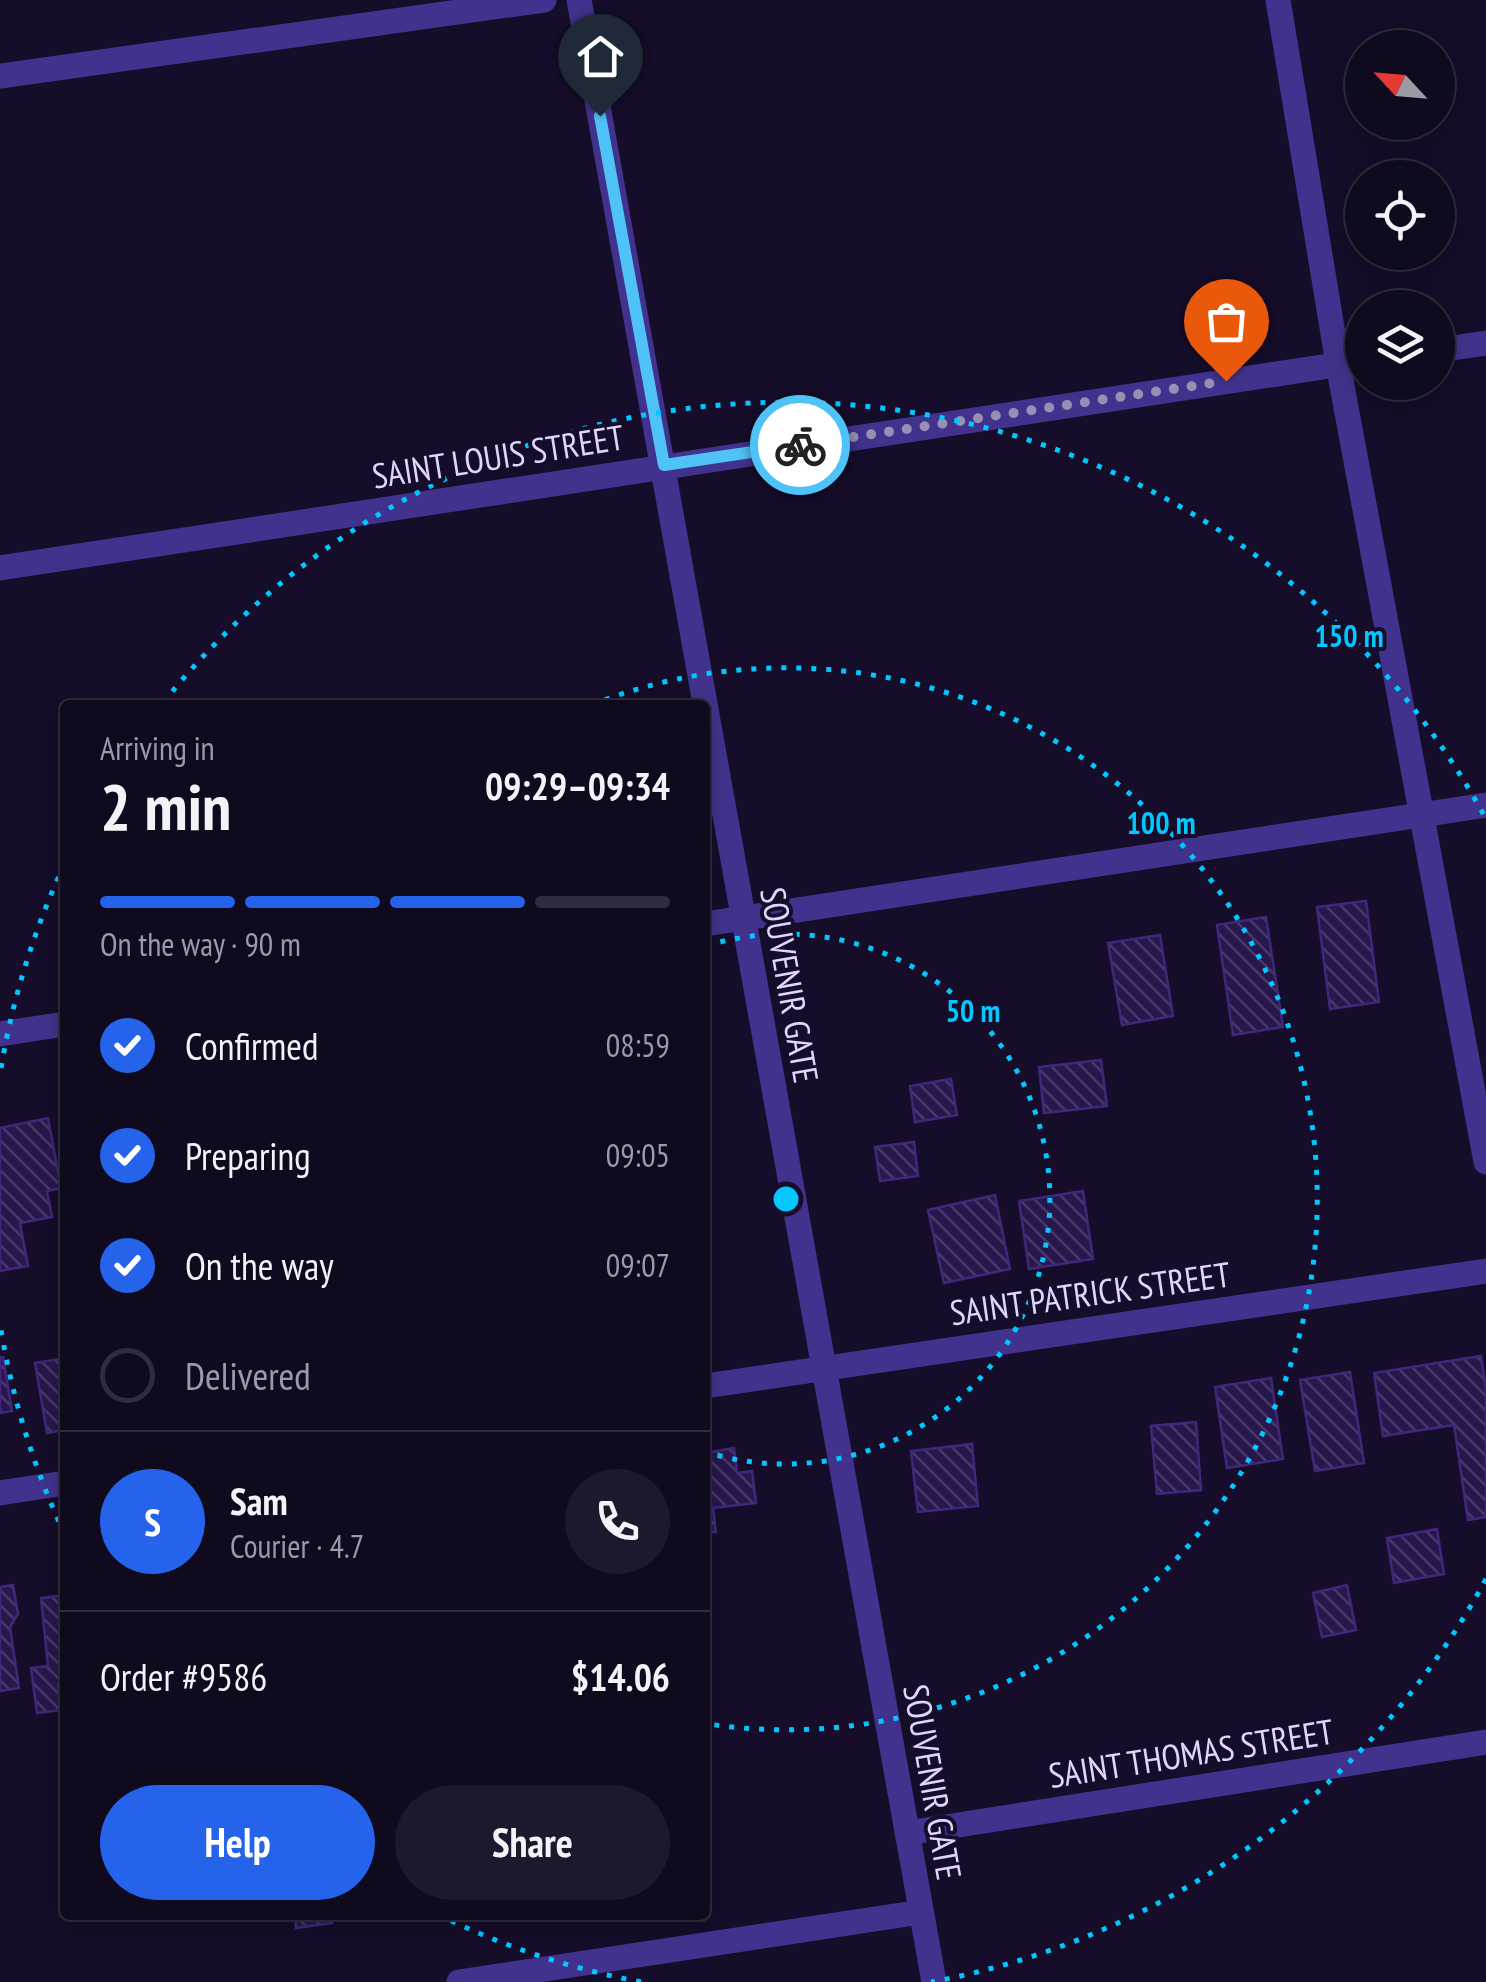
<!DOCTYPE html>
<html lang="en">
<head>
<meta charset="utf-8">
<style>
	:root { --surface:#100a1f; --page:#1e182c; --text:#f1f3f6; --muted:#9c9aa4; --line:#302b3d; --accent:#2563eb }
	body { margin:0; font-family:"PT Sans Narrow",sans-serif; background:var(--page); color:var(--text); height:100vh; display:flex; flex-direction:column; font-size:38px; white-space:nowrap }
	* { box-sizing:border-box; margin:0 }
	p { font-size:32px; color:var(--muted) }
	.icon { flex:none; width:55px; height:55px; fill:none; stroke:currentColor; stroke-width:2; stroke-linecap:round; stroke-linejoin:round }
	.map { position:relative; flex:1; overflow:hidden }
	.sheet { position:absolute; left:60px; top:700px; width:650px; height:1220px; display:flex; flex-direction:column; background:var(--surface); border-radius:10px; box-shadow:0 5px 25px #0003,0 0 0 2px var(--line) }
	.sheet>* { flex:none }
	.needle { width:65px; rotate:296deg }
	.fabs { position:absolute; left:1345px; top:30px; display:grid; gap:20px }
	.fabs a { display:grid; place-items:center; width:110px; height:110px; border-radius:50%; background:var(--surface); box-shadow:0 5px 25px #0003,0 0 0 2px var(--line); font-size:50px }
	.pin { position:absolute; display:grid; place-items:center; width:85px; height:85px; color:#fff; margin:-102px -42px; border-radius:50% 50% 50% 0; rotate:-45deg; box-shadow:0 0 10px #0007 }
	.pin .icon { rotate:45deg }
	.courier { position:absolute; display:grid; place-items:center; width:100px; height:100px; margin:-50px; border:8px solid #4fc3f7; border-radius:50%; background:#fff; color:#222; box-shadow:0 2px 12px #0007 }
	.summary em { font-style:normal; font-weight:700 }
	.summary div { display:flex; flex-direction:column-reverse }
	.summary { display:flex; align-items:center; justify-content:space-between; height:170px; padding:0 40px }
	h1 { font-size:65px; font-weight:700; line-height:75px }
	.bar { display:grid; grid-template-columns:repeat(4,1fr); gap:15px 10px; align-content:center; height:120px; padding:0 40px }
	.bar i { height:12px; border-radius:8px; background:var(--line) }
	.bar .active { background:var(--accent) }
	.bar p { grid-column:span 4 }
	.line { display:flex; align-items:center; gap:25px; padding:0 40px; border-top:2px solid var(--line) }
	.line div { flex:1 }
	.round { display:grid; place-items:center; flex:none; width:105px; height:105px; border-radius:52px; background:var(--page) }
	ol { padding:0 40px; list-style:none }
	li { display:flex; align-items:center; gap:30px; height:110px }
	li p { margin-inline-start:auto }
	li .icon { padding:10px; border-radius:50%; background:var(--accent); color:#fff; stroke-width:4 }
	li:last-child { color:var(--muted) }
	li i { width:55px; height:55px; border:5px solid var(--line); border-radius:50% }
	.primary-button { display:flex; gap:20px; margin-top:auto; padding:20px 40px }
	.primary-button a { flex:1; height:115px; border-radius:60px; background:var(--accent); color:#fff; font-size:40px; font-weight:700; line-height:115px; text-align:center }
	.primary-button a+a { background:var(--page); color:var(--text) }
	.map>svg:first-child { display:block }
</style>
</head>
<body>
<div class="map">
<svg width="1486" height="1982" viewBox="0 0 1486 1982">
	<defs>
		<pattern id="building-back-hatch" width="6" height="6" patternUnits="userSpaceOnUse" patternTransform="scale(2.5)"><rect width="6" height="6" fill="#28174c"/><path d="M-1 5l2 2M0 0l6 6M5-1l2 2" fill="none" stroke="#473867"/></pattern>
	</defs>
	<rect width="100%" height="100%" fill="#150d29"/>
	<g fill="url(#building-back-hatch)" stroke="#41277b" stroke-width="2.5">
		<polygon points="1366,901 1379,1002 1330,1009 1317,907"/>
		<polygon points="1266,917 1283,1027 1233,1035 1217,925"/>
		<polygon points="1160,935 1173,1016 1122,1025 1108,943"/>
		<polygon points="1101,1060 1107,1106 1044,1113 1039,1067"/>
		<polygon points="951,1079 957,1115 915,1122 910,1086"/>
		<polygon points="48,1118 61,1188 47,1191 52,1217 20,1223 28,1266 0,1271 0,1128"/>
		<polygon points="914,1142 918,1176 880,1181 875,1147"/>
		<polygon points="1083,1191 1093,1259 1029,1269 1019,1201"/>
		<polygon points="995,1195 1010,1269 944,1283 928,1210"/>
		<polygon points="1481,1356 1486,1389 1486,1517 1468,1520 1454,1425 1383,1436 1374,1373"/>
		<polygon points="0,1357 3,1357 12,1411 0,1413"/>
		<polygon points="65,1358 65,1430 47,1433 35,1363"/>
		<polygon points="1350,1372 1364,1463 1315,1471 1300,1380"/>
		<polygon points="1271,1378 1283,1459 1227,1468 1215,1387"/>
		<polygon points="1196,1422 1201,1490 1157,1494 1151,1426"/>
		<polygon points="972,1444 978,1506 918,1512 911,1451"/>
		<polygon points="734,1448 737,1473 752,1471 756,1503 713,1508 716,1532 705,1533 705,1453"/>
		<polygon points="1437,1529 1444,1574 1394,1583 1387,1538"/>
		<polygon points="13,1585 18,1614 10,1627 19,1688 0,1691 0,1587"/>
		<polygon points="1347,1585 1356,1630 1322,1637 1313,1593"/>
		<polygon points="65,1595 65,1683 58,1684 61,1710 37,1713 31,1668 48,1666 41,1598"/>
		<polygon points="295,1915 331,1915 332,1923 296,1928"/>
	</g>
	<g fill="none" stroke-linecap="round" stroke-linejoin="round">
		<g stroke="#41338d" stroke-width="25">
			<polyline points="579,0 934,1982"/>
			<polyline points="1278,0 1338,364 1486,1162"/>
			<polyline points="0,76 544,0"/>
			<polyline points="1438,350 1486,343"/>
			<polyline points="0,568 1362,361"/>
			<polyline points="705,924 1486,805"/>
			<polyline points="0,1034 65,1024"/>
			<polyline points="705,1386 1486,1271"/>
			<polyline points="0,1493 65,1483"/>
			<polyline points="907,1833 1486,1742"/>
			<polyline points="459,1982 921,1912"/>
		</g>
	</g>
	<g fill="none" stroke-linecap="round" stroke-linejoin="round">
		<polyline stroke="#9890b4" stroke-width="10" stroke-dasharray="0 18" points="800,445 1226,381"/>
		<polyline stroke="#4fc3f7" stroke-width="12" points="600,116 664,465 800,445"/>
	</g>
	<g fill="none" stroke="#02c8ff" stroke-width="5" stroke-dasharray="5 10">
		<path d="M706 946A265 265 0 1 1 706 1452"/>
		<path d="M591 705A531 531 0 1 1 708 1724"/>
		<path d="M1486 1579A796 796 0 0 1 931 1982M641 1982A796 796 0 0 1 443 1917M65 1535A796 796 0 0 1 1 1330M1 1068A796 796 0 0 1 65 863M163 703A796 796 0 0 1 1486 819"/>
	</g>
	<g text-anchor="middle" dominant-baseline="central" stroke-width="8" stroke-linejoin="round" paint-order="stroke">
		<g font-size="35" fill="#dfd6ff" stroke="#150d29">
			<text transform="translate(498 456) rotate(-9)">SAINT LOUIS STREET</text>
			<text transform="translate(790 985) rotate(80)">SOUVENIR GATE</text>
			<text transform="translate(1090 1293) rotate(-8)">SAINT PATRICK STREET</text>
			<text transform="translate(1191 1753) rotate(-9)">SAINT THOMAS STREET</text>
			<text transform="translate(933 1782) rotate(80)">SOUVENIR GATE</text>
		</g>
	</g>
	<circle cx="786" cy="1199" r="15" fill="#02c8ff" stroke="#150d29" stroke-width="5"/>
	<g font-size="30" text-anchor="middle" font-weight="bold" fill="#02c8ff" stroke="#150d29" stroke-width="8" stroke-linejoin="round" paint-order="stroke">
		<text x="1349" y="647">150 m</text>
		<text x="1161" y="834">100 m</text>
		<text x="973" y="1022">50 m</text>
	</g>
</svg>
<div class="fabs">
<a><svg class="needle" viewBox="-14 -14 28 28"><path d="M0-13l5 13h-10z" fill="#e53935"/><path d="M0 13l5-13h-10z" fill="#9c9aa4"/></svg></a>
<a><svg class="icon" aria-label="locate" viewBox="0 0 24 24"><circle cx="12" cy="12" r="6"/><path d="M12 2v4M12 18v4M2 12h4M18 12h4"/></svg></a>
<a><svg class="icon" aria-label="layers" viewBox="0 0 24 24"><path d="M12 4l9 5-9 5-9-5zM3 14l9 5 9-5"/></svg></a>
</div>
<div class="pin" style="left:1226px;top:381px;background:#ea580c"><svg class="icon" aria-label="bag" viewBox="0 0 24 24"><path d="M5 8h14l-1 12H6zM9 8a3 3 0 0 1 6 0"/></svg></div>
<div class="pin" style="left:600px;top:116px;background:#1f2937"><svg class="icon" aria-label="home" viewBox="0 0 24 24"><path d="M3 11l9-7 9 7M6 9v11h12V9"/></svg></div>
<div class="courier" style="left:800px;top:445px"><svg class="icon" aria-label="bike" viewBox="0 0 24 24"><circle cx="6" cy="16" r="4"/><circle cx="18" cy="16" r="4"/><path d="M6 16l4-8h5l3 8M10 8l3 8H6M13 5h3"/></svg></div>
<section class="sheet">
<div class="summary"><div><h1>2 min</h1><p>Arriving in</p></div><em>09:29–09:34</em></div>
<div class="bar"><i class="active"></i><i class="active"></i><i class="active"></i><i></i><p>On the way · 90 m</p></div>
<ol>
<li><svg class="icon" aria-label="check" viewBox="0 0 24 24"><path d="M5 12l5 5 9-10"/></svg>Confirmed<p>08:59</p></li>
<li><svg class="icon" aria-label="check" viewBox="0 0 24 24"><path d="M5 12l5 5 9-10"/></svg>Preparing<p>09:05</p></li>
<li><svg class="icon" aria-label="check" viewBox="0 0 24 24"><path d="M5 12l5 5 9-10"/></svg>On the way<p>09:07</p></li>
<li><i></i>Delivered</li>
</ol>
<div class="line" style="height:180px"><b class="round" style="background:var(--accent);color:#fff">S</b><div><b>Sam</b><p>Courier · 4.7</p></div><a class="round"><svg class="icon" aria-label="phone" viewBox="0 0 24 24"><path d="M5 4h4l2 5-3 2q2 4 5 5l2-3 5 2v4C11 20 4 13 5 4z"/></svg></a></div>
<div class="line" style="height:130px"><div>Order #9586</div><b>$14.06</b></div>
<div class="primary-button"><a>Help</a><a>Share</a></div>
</section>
</div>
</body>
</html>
